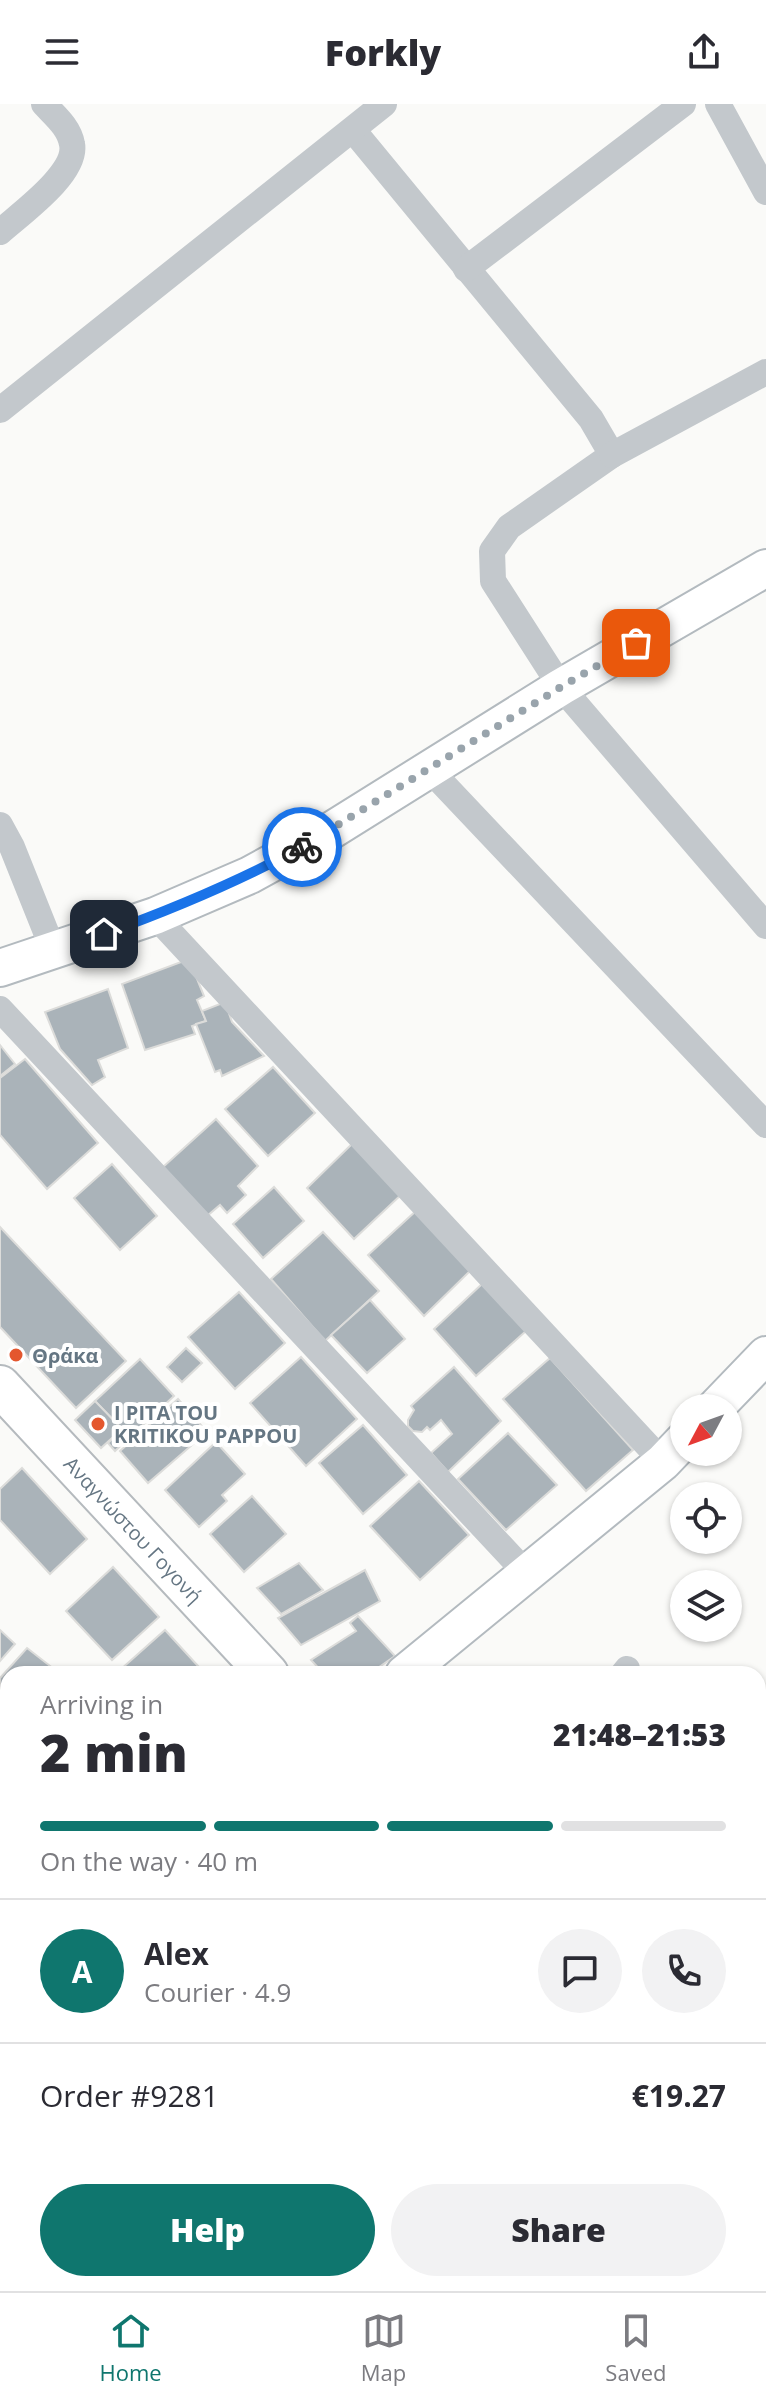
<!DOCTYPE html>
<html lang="en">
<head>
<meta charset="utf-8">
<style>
	:root { --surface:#fff; --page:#f2f2f3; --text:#2b2b33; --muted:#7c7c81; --line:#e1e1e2; --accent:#0f766e }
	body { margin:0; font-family:"Open Sans",sans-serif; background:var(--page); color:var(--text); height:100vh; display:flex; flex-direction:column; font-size:30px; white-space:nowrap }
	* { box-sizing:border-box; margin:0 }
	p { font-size:26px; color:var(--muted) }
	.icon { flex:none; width:44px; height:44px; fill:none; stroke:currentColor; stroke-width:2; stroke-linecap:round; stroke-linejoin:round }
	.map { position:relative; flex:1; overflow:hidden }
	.panel { position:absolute; left:0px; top:1562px; width:766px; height:626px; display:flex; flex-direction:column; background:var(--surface); border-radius:24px 24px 0 0; box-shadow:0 2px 6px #0004 }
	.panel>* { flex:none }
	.needle { width:52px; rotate:229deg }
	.controls { position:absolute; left:670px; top:1290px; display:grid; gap:16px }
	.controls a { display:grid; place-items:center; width:72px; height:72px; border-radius:50%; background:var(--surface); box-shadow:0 2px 6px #0004; font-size:40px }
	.pin { position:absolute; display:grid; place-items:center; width:68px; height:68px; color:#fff; margin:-34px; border-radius:16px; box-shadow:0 4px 12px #0006 }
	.courier { position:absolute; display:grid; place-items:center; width:80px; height:80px; margin:-40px; border:6px solid #1a73e8; border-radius:50%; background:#fff; color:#222; box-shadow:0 2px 10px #0007 }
	.summary em { font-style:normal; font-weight:800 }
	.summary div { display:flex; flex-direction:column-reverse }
	.summary { display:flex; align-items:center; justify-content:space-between; height:136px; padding:0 40px }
	h1 { font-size:52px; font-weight:800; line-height:60px }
	.bar { display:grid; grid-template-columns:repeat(4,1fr); gap:12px 8px; align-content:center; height:96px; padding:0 40px }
	.bar i { height:10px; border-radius:6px; background:var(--line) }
	.bar .on { background:var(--accent) }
	.bar p { grid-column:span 4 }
	.line { display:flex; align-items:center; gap:20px; padding:0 40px; border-top:2px solid var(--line) }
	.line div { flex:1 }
	.round { display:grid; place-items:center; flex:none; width:84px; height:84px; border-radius:42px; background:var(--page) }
	.primary-button { display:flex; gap:16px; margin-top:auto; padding:16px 40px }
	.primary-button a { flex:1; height:92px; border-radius:48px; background:var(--accent); color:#fff; font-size:32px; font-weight:800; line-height:92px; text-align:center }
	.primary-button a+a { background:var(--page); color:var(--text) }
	header { display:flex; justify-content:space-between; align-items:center; height:104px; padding:0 40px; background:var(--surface); font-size:36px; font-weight:800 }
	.menu { display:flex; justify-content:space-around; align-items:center; height:112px; border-top:2px solid var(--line); background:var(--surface); font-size:22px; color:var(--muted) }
	.menu a { display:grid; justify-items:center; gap:4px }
	.menu .on { color:var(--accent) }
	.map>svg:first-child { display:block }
</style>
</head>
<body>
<header><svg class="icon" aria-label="menu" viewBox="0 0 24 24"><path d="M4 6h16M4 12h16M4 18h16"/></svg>Forkly<svg class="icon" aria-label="share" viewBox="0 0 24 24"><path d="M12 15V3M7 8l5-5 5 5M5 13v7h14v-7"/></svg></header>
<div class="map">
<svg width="766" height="2187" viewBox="0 0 766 2187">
	<rect width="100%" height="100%" fill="#fafaf8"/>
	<g fill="#aab3b9" stroke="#dcdcda" stroke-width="2">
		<polygon points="189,855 204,892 197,896 206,917 192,922 195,930 145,946 122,880"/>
		<polygon points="108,885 128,944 98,956 105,973 92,981 60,945 45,908"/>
		<polygon points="225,898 232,918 264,952 222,972 220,966 215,968 196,920 206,917 202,907"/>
		<polygon points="0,941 15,960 0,972"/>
		<polygon points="25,955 98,1039 47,1085 0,1031 0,974"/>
		<polygon points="273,963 315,1009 268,1052 225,1005"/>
		<polygon points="216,1015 258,1062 238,1082 246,1091 227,1109 220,1101 207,1112 163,1063"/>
		<polygon points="355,1037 403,1089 354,1135 307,1084"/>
		<polygon points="112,1060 157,1112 120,1146 74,1094"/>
		<polygon points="274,1083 304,1117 263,1154 233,1120"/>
		<polygon points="417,1106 472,1165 424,1212 368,1151"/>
		<polygon points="0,1123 126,1257 76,1304 0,1223"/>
		<polygon points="323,1128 379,1187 325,1237 271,1175"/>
		<polygon points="482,1180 526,1227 476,1272 434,1225"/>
		<polygon points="239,1188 285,1239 235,1285 188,1233"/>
		<polygon points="370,1196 405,1235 367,1269 331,1231"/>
		<polygon points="186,1244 202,1259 182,1278 167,1263"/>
		<polygon points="301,1253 357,1315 306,1362 250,1299"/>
		<polygon points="550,1254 633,1346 586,1387 503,1295"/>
		<polygon points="140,1255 174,1292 115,1347 108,1339 122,1325 95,1297"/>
		<polygon points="454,1263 501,1317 448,1368 431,1349 452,1330 441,1316 430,1326 427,1323 422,1328 413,1327 408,1322 408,1316 414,1306 411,1302"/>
		<polygon points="178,1295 207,1328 148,1379 120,1347"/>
		<polygon points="95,1297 122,1325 101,1344 75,1316"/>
		<polygon points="363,1321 407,1371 363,1410 319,1359"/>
		<polygon points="508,1329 557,1381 506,1426 458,1375"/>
		<polygon points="216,1338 245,1370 222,1391 227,1397 199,1423 165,1386"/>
		<polygon points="22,1364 87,1435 50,1470 0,1416 0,1385"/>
		<polygon points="419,1377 469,1431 420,1476 370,1422"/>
		<polygon points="252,1392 286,1430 244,1468 210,1430"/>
		<polygon points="299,1459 323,1486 281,1510 257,1484"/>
		<polygon points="113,1463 159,1513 112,1556 66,1507"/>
		<polygon points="365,1466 380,1497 301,1541 278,1514"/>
		<polygon points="358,1512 395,1552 369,1570 324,1570 311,1556 356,1527 350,1519"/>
		<polygon points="0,1526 15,1540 0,1557"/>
		<polygon points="165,1526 198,1562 189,1570 124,1570 120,1566"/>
		<polygon points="27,1544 54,1565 49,1570 8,1570 8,1612 0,1605 0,1574"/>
		<polygon points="4,1659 8,1662 8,1747 0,1739 0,1663"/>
		<polygon points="0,1892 8,1899 8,1929 0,1937"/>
	</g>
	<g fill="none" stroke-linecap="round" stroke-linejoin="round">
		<defs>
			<g id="secondary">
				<polyline points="0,864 155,812 250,771 332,726 561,583 766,464"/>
				<polyline points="715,1304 766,1251"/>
				<polyline points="404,1570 663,1358 684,1336"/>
				<polyline points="0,1951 8,1943"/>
			</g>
			<g id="primary">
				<path id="s1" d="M 0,1282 L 268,1570"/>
				<polyline points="758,2058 766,2066"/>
			</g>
		</defs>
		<use href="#secondary" stroke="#b3babf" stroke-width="40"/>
		<use href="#primary" stroke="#b5babe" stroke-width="44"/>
		<g stroke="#c3c8cc" stroke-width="26">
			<polyline points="718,0 766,88"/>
			<polyline points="353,26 591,315 612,351 509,423 492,447 493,477 561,583 766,822"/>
			<path d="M 0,128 C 20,110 78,69 72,40 C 69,23 55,12 44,0"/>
			<polyline points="466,165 683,0"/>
			<polyline points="0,306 384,0"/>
			<polyline points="612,351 766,268"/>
			<polyline points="429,665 766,1021"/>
			<polyline points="0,721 12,743 54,848"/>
			<polyline points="155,812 663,1358"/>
			<polyline points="0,905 528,1471"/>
			<polyline points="623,1570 627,1565"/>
			<polyline points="0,1644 8,1652"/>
			<polyline points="758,1753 766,1744"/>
			<polyline points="0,1877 8,1885"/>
			<polyline points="323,2180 331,2187"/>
			<polyline points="593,2180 600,2187"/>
			<polyline points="633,2187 640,2180"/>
		</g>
		<use href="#secondary" stroke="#fff" stroke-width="36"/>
		<use href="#primary" stroke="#fff" stroke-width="40"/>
	</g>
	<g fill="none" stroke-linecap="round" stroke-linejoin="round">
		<polyline stroke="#99a4ac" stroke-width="8" stroke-dasharray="0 14.4" points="302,743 561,583 636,539"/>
		<path stroke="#1a73e8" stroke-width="10" d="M 104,830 C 173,805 238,778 302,743"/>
	</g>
	<g fill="#e4572e" stroke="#fff" stroke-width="3">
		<circle cx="16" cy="1251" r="8"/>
		<circle cx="98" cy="1320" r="8"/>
	</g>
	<g text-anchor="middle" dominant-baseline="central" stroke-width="8" stroke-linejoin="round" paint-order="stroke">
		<g font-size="20" font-weight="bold" fill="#657683" stroke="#fff" text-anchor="start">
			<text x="32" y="1251">Θράκα</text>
			<text x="114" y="1308">I PITA TOU<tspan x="114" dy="23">KRITIKOU PAPPOU</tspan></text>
		</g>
		<g font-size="20" fill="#657683" stroke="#fff">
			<text stroke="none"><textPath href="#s1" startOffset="196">Αναγνώστου Γογονή</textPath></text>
		</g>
	</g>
</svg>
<div class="controls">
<a><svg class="needle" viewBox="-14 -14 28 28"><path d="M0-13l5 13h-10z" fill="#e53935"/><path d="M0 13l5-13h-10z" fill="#7c7c81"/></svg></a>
<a><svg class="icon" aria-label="locate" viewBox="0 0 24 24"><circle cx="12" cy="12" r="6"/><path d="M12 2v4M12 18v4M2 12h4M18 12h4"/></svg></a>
<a><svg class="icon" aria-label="layers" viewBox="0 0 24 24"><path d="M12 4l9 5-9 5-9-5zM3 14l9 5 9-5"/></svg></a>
</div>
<div class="pin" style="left:636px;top:539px;background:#ea580c"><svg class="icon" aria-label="bag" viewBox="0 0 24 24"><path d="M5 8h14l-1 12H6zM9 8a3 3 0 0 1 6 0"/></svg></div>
<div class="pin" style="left:104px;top:830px;background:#1f2937"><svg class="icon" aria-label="home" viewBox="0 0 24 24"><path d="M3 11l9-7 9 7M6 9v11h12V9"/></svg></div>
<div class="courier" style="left:302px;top:743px"><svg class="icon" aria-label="bike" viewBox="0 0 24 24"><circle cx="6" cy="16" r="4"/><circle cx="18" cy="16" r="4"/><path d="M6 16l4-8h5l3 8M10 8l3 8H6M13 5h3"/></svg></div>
<section class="panel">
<div class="summary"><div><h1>2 min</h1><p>Arriving in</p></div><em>21:48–21:53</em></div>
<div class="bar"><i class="on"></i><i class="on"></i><i class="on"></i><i></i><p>On the way · 40 m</p></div>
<div class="line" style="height:144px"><b class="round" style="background:var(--accent);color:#fff">A</b><div><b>Alex</b><p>Courier · 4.9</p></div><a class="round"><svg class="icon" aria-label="chat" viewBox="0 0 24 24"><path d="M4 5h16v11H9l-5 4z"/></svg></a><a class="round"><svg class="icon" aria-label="phone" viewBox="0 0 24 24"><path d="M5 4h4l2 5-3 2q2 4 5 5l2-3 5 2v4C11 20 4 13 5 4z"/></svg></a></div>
<div class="line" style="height:104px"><div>Order #9281</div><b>€19.27</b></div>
<div class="primary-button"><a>Help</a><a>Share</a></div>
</section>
</div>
<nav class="menu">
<a class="on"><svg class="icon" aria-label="home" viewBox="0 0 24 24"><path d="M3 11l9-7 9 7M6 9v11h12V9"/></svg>Home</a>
<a><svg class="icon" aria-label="map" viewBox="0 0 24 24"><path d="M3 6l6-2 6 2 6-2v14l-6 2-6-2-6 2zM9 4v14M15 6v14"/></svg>Map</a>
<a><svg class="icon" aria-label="saved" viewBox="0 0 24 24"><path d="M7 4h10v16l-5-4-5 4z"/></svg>Saved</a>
</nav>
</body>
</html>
